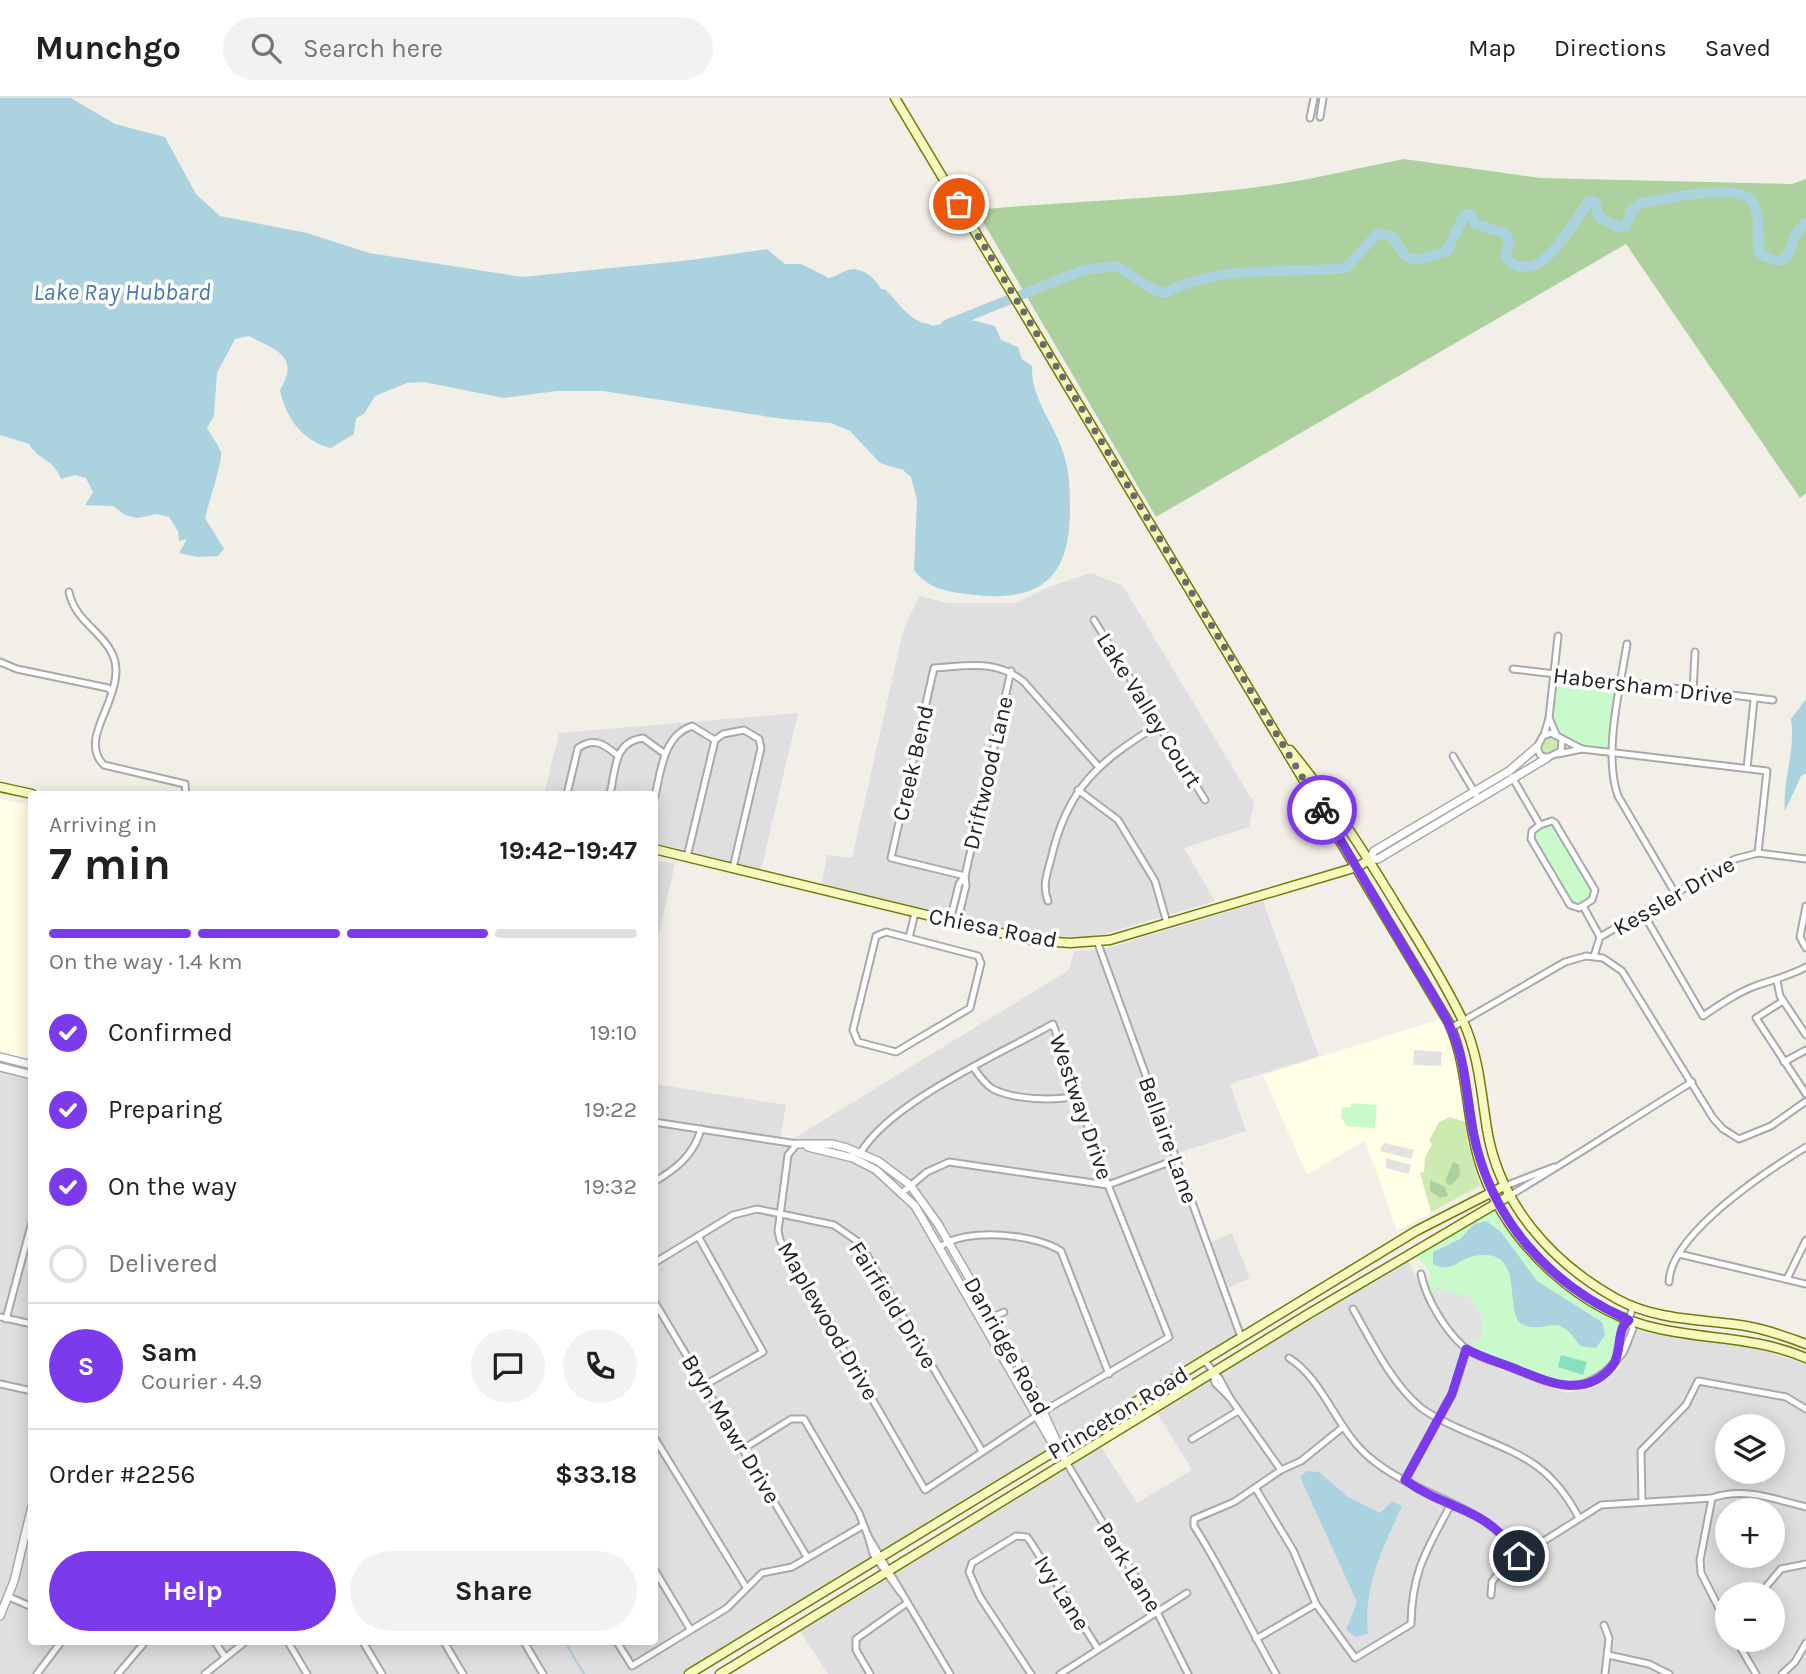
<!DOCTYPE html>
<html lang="en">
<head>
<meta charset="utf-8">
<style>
	:root { --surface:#fff; --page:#f2f2f2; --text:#202124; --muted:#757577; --line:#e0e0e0; --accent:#7c3aed }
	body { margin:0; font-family:Karla,sans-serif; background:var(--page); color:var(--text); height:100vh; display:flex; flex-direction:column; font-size:26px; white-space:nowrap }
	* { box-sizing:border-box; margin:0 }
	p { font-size:23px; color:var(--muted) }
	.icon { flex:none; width:38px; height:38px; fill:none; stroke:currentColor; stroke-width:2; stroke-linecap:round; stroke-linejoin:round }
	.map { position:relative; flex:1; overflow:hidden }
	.side { position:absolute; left:28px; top:693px; width:630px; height:854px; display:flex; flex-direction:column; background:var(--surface); border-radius:7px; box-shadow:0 4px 18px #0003 }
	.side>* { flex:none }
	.controls { position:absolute; left:1715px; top:1316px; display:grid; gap:14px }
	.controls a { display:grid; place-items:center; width:70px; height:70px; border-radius:50%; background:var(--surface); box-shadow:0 4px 18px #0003; font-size:35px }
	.pin { position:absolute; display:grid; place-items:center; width:60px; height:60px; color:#fff; margin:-30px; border:4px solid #fff; border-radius:50%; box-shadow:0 2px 7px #0007 }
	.courier { position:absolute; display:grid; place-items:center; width:70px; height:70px; margin:-35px; border:5px solid #7c3aed; border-radius:50%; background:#fff; color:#222; box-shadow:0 2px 9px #0007 }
	.head em { font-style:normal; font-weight:700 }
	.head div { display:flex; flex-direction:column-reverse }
	.head { display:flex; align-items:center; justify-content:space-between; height:119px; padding:0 21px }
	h1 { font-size:46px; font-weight:700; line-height:52px }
	.bar { display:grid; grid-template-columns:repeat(4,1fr); gap:10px 7px; align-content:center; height:84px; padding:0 21px }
	.bar i { height:9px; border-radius:5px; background:var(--line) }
	.bar .current { background:var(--accent) }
	.bar p { grid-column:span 4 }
	.line { display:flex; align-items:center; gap:18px; padding:0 21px; border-top:2px solid var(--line) }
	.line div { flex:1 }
	.round { display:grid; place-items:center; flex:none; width:74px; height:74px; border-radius:37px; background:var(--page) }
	ol { padding:0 21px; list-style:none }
	li { display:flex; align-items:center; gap:21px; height:77px }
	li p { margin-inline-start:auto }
	li .icon { padding:7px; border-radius:50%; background:var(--accent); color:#fff; stroke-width:4 }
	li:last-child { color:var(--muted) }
	li i { width:38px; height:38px; border:4px solid var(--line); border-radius:50% }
	.cta { display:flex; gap:14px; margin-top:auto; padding:14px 21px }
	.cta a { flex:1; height:80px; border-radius:42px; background:var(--accent); color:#fff; font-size:28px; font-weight:700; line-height:80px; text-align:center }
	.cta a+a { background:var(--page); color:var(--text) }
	header { display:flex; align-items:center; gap:42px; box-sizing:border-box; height:98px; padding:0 35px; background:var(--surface); border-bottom:2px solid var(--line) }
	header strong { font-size:33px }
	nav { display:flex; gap:38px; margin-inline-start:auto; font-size:24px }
	.search { width:490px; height:63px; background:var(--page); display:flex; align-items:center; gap:18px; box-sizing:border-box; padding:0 24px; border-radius:38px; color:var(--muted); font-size:26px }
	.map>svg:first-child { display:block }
</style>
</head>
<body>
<header>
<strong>Munchgo</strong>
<div class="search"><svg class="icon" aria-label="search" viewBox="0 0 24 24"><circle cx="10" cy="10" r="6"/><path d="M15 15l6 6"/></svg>Search here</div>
<nav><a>Map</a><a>Directions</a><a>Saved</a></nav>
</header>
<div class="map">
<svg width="1806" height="1576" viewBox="0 0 1806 1576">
	<rect width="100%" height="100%" fill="#f2efe9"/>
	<g fill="#e0dfdf" fill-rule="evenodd">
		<polygon points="1091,475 1123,488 1254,705 1249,729 1184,750 1215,803 1090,840 1034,836 821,789 827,757 852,760 903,533 919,498 948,505 1016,505 1046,490"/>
		<polygon points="798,615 761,772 655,749 654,696 544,696 559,635"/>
		<polygon points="655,762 675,766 655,852 654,762"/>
		<polygon points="1263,803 1319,958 1230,986 1246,1033 1178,1055 1211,1144 1232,1135 1250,1180 1228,1190 1244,1232 682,1576 0,1576 0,975 31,982 32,1544 654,1544 655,986 786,1007 778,1050 1069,872 1074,853 1104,851"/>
		<path d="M 1406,1160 L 1454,1246 L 1469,1259 L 1567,1295 L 1596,1289 L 1619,1271 L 1640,1230 L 1695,1242 L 1747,1247 L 1806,1266 L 1806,1576 L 828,1576 L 800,1533 L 1101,1349 L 1137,1405 L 1192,1372 L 1156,1313 ZM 1727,1328 L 1773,1328 L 1773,1374 L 1727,1374 ZM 1727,1412 L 1773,1412 L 1773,1458 L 1727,1458 ZM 1727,1496 L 1773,1496 L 1773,1542 L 1727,1542 Z"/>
	</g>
	<g fill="#ffffe5">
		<polygon points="0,701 31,707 31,961 0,955"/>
		<polygon points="1440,921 1456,956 1465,1006 1467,1042 1480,1088 1397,1133 1365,1042 1307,1077 1263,977"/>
	</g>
	<g fill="#cdebb0">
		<circle cx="1550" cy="648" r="9"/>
		<polygon points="1450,1019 1466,1024 1467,1042 1480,1088 1431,1114 1420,1075 1424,1074 1425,1060 1432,1046 1429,1043 1439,1024"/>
	</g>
	<g fill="#add19e">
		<path d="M 1404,61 L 1541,80 L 1792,86 L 1806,81 L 1806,395 L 1800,400 L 1626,146 L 1156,419 L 976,112 C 1077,102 1178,101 1278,86 C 1320,80 1362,69 1404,61 Z"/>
		<polygon points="1453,1064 1459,1067 1460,1078 1450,1088 1445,1083"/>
		<polygon points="1430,1082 1445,1089 1448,1098 1440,1100 1430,1093"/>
	</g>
	<g fill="#c8facc">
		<path d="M 1556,582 L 1618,588 L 1611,650 C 1553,641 1549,642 1556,582 Z"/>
		<polygon points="1553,725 1594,795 1574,808 1530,738"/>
		<polygon points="1351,1005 1377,1007 1375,1030 1347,1028 1341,1019 1342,1010 1351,1009"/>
		<path d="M 1493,1112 C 1538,1163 1555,1194 1621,1223 L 1615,1264 L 1599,1279 L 1568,1288 L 1467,1251 L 1423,1187 L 1430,1181 L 1429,1173 L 1415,1156 Z"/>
	</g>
	<polygon fill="#88e0be" points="1561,1257 1587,1264 1583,1277 1558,1269"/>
	<g fill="#e2e2e2">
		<polygon points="1414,952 1442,954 1441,968 1413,967"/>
		<polygon points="1384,1045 1414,1052 1411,1061 1380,1053"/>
		<polygon points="1386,1060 1411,1067 1409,1076 1386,1070"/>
		<polygon points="1436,1188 1441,1192 1468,1198 1477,1208 1482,1221 1482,1236 1479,1244 1474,1242 1472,1254 1452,1238 1431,1202"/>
	</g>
	<g fill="#aad3df">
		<path d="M 0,0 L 71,0 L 115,26 L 165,39 L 196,96 L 220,118 L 307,135 L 369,155 L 522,179 L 691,162 L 767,151 C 783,165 805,184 829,180 C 840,178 847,168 859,172 C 885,179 887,217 910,227 C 923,233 948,223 963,222 C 973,221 985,226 995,228 L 1001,242 L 1018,249 L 1022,261 L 1032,268 C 1031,301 1054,325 1064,357 C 1070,376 1070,395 1070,415 C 1069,480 1040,504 975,497 C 950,494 929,492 914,472 L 917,402 L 911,379 L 903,372 L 880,365 L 850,333 L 831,325 L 783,321 L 603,293 L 556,293 L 504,300 L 424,284 L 407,285 L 375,298 L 364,316 L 356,320 L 354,336 L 331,350 C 302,343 286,320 280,292 C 300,258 277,253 249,238 L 235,241 L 217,275 L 214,318 L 207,330 C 211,337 218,346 221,354 C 223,362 208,407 205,420 L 224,451 L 218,458 L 198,459 L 179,455 L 187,441 L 179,443 L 178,433 L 169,419 L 157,416 L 138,420 L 125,417 L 113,408 L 85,407 L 93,394 L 86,380 L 75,377 L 61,381 C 53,360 39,363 29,346 L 0,337 Z"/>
		<path d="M 1806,601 L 1806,675 L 1801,678 L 1785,713 C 1782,682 1796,653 1791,621 Z"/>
		<path d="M 1486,1123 L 1501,1134 L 1537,1183 L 1602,1224 L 1605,1237 L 1596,1250 L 1580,1248 C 1554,1208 1548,1240 1520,1225 C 1504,1208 1526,1148 1474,1158 C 1459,1161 1450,1176 1433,1166 L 1433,1154 L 1460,1141 L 1474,1126 Z"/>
		<path d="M 1307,1373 L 1319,1374 L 1348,1399 L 1380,1415 L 1392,1403 L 1402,1408 C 1383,1449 1363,1490 1368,1535 L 1357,1539 L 1346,1532 L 1357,1504 L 1300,1379 Z"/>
	</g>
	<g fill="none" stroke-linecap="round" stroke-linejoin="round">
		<polyline stroke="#aad3df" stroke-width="2" points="565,1544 584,1576"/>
		<g stroke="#aad3df" stroke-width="10">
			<polyline points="780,175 784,171 800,171 824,183"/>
			<path d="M 883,196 C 896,210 908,229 928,231"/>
			<path d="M 946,227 L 1083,172 L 1117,168 L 1154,192 L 1165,195 C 1219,166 1286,176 1346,170 L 1378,135 L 1393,139 L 1406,159 L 1417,162 L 1447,153 L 1464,117 L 1471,116 L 1475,126 L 1505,135 L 1509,144 L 1506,160 C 1539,193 1571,127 1589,103 L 1595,104 L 1599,119 L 1618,129 L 1626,128 L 1632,112 L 1640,105 C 1665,102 1743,81 1754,106 C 1760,118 1758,141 1759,155 C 1799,179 1784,138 1806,125"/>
		</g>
		<defs>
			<g id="minor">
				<polyline points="1320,19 1323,0"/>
				<polyline points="1310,20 1314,0"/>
				<path d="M 69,494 C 77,535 131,540 112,594"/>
				<polyline points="1094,522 1205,702"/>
				<path d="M 1627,546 C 1620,590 1603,656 1618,698 L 1675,795"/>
				<path d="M 0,564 L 17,571 L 108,590 L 112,594 C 106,618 83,647 104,667 L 185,686 L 186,696"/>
				<polyline points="1513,571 1773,602"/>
				<path d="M 1011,573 L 965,778 L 891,760 L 934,570 C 968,568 996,561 1024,584 L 1098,668"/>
				<polyline points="1693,595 1695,554"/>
				<polyline points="1549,620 1558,538"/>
				<polyline points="1544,637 1549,620 1556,636"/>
				<polyline points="715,642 723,636 744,632 759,641 761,650 733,770"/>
				<polyline points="1582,651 1767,673 1758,755"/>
				<polyline points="1558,656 1582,651 1551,635 1543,638 1537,649 1540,657 1547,660 1561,653 1562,642"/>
				<polyline points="1453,658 1478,700"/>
				<polyline points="1747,670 1754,602"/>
				<polyline points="1512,679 1540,727 1532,733 1531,741 1570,807 1579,810 1592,802 1595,792 1555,725 1552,723 1540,727"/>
				<polyline points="1078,692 1118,722 1155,783 1167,825"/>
				<path d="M 567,696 L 578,650 C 594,639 604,646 617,657"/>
				<path d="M 610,696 C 616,672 613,644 643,640 L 665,656"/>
				<path d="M 654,702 C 661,675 662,638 692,628 L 715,642 L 687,759"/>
				<path d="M 1048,803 C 1042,788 1047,775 1051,761 C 1067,690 1098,664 1158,627"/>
				<polyline points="1583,808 1600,839"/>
				<polyline points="1806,808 1800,839 1806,850"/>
				<path d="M 1643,815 L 1703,918 C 1721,906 1738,894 1758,887 C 1775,881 1790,878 1806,869"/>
				<polyline points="950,823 959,786 965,778 966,788 957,825"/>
				<polyline points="909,840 978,858 981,865 970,910 896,954 858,944 853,932 876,838 886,834 909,840 915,815"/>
				<polyline points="1097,843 1241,1239"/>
				<polyline points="1594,858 1600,839 1735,761 1758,755 1806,761"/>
				<polyline points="1777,883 1780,898 1806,937"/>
				<polyline points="1783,903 1756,920 1806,996"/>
				<polyline points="1451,930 1565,864 1586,858 1603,860 1622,873 1713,1020 1723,1031 1739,1041 1771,1028 1805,1004"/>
				<polyline points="1784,964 1806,952"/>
				<path d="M 974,970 C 979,978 985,986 993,991 C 1015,1002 1053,1003 1077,998"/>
				<polyline points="654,1024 797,1046"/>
				<path d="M 797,1046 L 788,1057 L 778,1133 L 780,1142 L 925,1392 L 1044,1313 L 1169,1239 L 1108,1087 L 1053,926 C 1000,956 888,1005 860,1056"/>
				<path d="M 654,1084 C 676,1071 694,1057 701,1031"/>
				<polyline points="1505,1088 1554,1069"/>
				<polyline points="903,1094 927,1074 949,1064 1108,1087 1175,1062"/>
				<path d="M 1509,1098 C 1570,1062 1630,1022 1692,984"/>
				<polyline points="698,1138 763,1254 705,1287"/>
				<path d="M 940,1149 C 965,1129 1036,1136 1061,1153 L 1109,1276"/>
				<polyline points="1679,1156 1806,1186"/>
				<polyline points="654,1165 733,1117 757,1111 834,1127 857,1143 867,1157 982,1353"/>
				<path d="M 1421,1176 C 1426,1201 1445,1232 1464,1249 C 1476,1259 1494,1263 1508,1268 C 1551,1284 1578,1304 1615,1264"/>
				<polyline points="1787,1181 1806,1142"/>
				<path d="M 1669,1184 C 1670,1136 1768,1072 1806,1049"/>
				<polyline points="654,1203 807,1459"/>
				<path d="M 1353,1211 C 1372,1244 1390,1283 1420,1309 C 1434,1320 1451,1327 1467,1334 C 1521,1357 1550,1365 1579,1420"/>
				<polyline points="0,1219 32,1226"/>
				<polyline points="6,1221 32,1124"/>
				<polyline points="1629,1221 1633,1231 1623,1255 1615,1264 1623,1226 1629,1221 1633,1209"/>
				<polyline points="984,1223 1004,1214"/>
				<path d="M 1289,1260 C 1324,1282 1336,1331 1369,1359 C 1418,1401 1482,1402 1519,1458"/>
				<polyline points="1204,1262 1219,1280 1230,1300 1215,1285 1213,1275"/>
				<polyline points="0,1286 32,1293"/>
				<polyline points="1230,1300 1281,1372"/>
				<polyline points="654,1339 746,1489"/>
				<polyline points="1192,1341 1238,1313"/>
				<polyline points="743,1351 791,1321 804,1321 859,1415 868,1438"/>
				<polyline points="1066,1364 1158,1516 1188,1576"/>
				<polyline points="1405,1382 1452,1296 1467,1251"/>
				<path d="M 1256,1391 L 1293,1452 L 1316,1506 L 1355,1560 L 1411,1526 C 1412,1472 1427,1452 1451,1406"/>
				<polyline points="1712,1400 1700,1462 1701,1475 1727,1526"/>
				<polyline points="1642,1403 1641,1353 1686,1307 1698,1283 1786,1299 1806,1311"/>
				<polyline points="654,1471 690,1531"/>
				<polyline points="901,1495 873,1456 868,1438 950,1576"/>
				<polyline points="1760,1496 1781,1471 1806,1466"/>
				<path d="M 1491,1497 L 1492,1484 L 1504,1468 L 1601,1407 L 1712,1400 C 1744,1389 1774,1401 1806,1409"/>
				<polyline points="9,1499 32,1509"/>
				<polyline points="1604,1527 1609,1540 1605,1576"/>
				<polyline points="1256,1541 1316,1506"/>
				<polyline points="1736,1542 1756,1576"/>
				<polyline points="215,1544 225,1559"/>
				<polyline points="288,1544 307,1576"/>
				<polyline points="363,1544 382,1576"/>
				<polyline points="444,1544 463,1576"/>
				<polyline points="524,1544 543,1576"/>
				<polyline points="617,1544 632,1568 727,1510 762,1475 792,1469 862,1428"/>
				<polyline points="1608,1557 1649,1566 1669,1576"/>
				<polyline points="37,1576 61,1544"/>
				<polyline points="118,1576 145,1544"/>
				<polyline points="205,1576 245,1544"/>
				<polyline points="870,1576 856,1552 856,1541 907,1505"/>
				<polyline points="1031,1576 980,1499 969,1474 972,1465 1016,1438 1027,1439 1030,1443 1098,1551"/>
				<polyline points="1060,1576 1187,1495"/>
				<path d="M 1276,1576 C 1248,1527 1225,1476 1194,1428 L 1194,1421 L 1234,1404 L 1281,1372 L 1301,1363 L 1342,1330"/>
				<polyline points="1782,1576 1795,1564 1806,1545"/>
			</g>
			<g id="tertiary">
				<polyline points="1369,762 1378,761 1547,660"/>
				<polyline points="1369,762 1374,753 1509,673 1537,649"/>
				<polyline points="0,959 32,967"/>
				<polyline points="0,969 32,977"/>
				<polyline points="797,1046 832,1046 847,1050 878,1063 910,1087 938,1126 1031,1287 1066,1364"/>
				<polyline points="808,1049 853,1060 876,1072 915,1108 1058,1355"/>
				<polyline points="0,1518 14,1483 32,1408"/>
			</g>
			<g id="secondary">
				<path d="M 895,0 L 1449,925 C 1470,973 1465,1026 1483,1075 C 1511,1149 1582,1215 1660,1231 C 1711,1242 1757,1239 1806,1260"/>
				<path d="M 1290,652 C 1333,704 1368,760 1403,818 C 1424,852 1446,887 1463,923 C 1479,958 1481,994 1487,1031 C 1499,1106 1552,1165 1617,1201 C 1655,1222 1698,1221 1740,1227 C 1763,1230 1785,1238 1806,1246"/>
				<polyline points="0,689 32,696"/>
				<polyline points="654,751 1030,842 1070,845 1110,842 1357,769 1369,762"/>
				<polyline points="689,1576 1416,1133 1504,1088"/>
				<polyline points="720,1576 1310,1215 1509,1098"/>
			</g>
		</defs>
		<use href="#minor" stroke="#a9a9a9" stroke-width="9"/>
		<use href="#tertiary" stroke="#a9a9a9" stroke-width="10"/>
		<use href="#secondary" stroke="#707d05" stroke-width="11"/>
		<use href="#minor" stroke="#fff" stroke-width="5"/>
		<use href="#tertiary" stroke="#fff" stroke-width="7"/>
		<use href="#secondary" stroke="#f7fabf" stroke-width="8"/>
	</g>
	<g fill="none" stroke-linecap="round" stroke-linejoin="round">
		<polyline stroke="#6b6a68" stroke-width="7" stroke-dasharray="0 12.6" points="959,106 1322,712"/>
		<path stroke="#7c3aed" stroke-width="9" d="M 1322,712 C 1351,759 1378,806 1406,853 C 1421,879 1439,904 1451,931 C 1466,964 1466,999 1473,1034 C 1491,1122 1548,1186 1629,1222 C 1615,1232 1623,1253 1613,1267 C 1587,1301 1550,1285 1518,1272 C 1501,1265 1483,1260 1466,1251 L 1452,1296 L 1405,1382 C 1449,1414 1485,1407 1519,1458"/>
	</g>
	<g text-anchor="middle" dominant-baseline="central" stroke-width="7" stroke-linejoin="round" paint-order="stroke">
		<g font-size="23" fill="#222" stroke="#fff">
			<text transform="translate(1643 588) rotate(7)">Habersham Drive</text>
			<text transform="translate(1149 612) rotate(58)">Lake Valley Court</text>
			<text transform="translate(913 665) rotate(-77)">Creek Bend</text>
			<text transform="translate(988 675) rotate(-77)">Driftwood Lane</text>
			<text transform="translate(1674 798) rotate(-30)">Kessler Drive</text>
			<text transform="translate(993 830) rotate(11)">Chiesa Road</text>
			<text transform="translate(1081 1009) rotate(71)">Westway Drive</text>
			<text transform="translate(1168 1042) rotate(70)">Bellaire Lane</text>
			<text transform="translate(893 1207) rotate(58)">Fairfield Drive</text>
			<text transform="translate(828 1223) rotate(60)">Maplewood Drive</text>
			<text transform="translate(1007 1248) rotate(61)">Danridge Road</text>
			<text transform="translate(1118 1315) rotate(-31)">Princeton Road</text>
			<text transform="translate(731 1331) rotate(59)">Bryn Mawr Drive</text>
			<text transform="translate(1129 1469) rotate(58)">Park Lane</text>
			<text transform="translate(1062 1495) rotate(58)">Ivy Lane</text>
		</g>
		<g font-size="24" font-style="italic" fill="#4a7aab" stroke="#fff">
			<text x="122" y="194">Lake Ray Hubbard</text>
		</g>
	</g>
</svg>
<div class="controls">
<a><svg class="icon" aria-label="layers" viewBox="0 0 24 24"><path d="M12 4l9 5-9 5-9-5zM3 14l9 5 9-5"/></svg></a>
<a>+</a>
<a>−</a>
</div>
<div class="pin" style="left:959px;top:106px;background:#ea580c"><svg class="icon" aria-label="bag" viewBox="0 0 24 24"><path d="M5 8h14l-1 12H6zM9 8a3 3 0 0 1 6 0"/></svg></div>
<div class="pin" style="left:1519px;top:1458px;background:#1f2937"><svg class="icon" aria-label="home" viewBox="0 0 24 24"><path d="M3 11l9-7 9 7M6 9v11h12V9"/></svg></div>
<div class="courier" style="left:1322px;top:712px"><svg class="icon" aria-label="bike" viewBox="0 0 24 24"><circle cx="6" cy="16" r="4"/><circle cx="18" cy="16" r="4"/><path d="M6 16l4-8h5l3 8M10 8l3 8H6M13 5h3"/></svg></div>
<section class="side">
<div class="head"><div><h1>7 min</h1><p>Arriving in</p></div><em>19:42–19:47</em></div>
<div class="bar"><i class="current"></i><i class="current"></i><i class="current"></i><i></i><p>On the way · 1.4 km</p></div>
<ol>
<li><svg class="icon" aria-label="check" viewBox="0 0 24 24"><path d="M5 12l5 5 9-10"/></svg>Confirmed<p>19:10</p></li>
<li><svg class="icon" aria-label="check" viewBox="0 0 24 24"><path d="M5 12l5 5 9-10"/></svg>Preparing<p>19:22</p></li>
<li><svg class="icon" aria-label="check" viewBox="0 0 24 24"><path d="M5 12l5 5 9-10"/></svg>On the way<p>19:32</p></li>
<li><i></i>Delivered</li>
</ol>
<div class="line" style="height:126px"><b class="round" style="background:var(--accent);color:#fff">S</b><div><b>Sam</b><p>Courier · 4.9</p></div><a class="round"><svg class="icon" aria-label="chat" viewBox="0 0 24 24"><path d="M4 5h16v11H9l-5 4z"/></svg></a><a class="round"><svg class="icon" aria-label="phone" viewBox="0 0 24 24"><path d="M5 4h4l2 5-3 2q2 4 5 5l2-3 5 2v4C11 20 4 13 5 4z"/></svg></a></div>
<div class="line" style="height:91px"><div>Order #2256</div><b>$33.18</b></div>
<div class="cta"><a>Help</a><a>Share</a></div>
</section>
</div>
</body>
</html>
